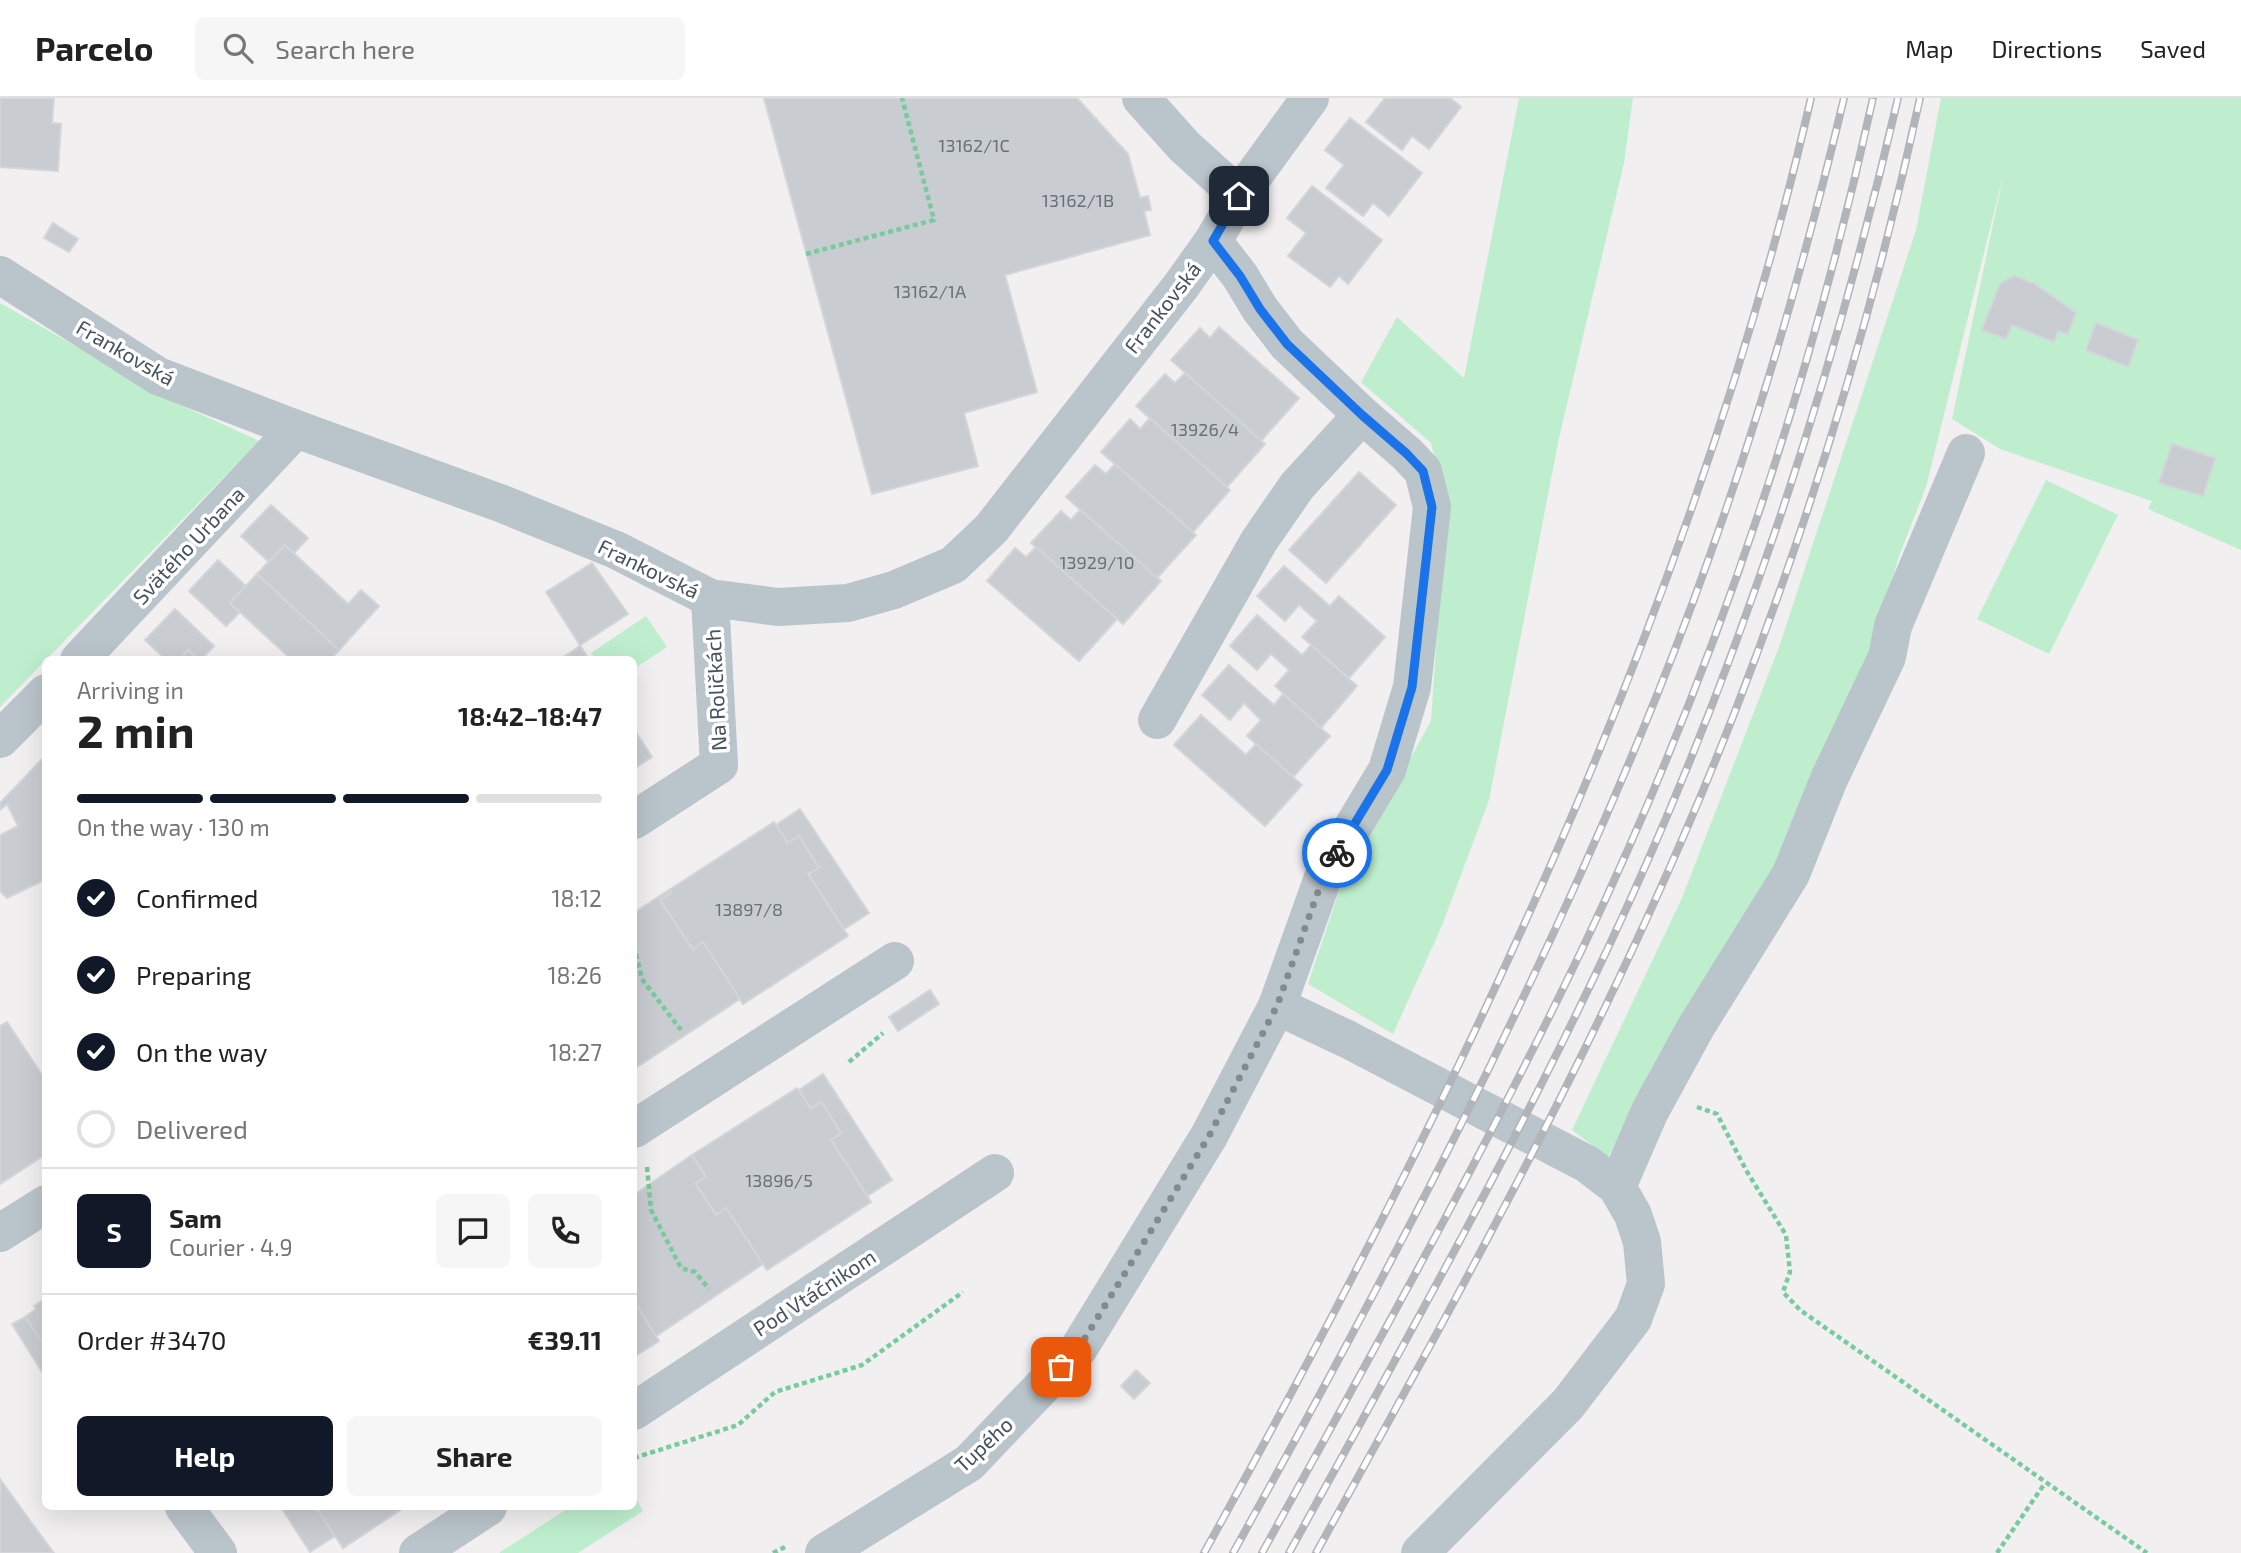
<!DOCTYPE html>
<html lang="en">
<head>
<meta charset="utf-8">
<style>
	:root { --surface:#fff; --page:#f6f6f6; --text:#222; --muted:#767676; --line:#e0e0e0; --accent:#111827 }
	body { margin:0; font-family:"Exo 2",sans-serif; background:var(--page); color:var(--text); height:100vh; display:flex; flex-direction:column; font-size:26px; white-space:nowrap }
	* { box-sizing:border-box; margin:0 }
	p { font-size:23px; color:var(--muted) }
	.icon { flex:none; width:38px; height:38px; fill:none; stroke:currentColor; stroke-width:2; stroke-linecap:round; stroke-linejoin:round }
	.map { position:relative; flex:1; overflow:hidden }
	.side { position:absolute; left:42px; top:558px; width:595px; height:854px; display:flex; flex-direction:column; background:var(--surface); border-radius:10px; box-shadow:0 7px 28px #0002 }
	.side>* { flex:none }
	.pin { position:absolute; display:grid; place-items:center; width:60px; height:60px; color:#fff; margin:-30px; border-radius:14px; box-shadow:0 4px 10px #0006 }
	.courier { position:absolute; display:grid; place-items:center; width:70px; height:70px; margin:-35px; border:5px solid #1a73e8; border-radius:50%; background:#fff; color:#222; box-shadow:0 2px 9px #0007 }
	.head em { font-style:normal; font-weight:700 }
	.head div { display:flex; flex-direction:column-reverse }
	.head { display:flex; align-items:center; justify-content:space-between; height:119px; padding:0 35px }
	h1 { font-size:46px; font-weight:700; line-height:52px }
	.bar { display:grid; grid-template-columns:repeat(4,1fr); gap:10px 7px; align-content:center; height:84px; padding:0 35px }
	.bar i { height:9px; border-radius:5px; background:var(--line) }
	.bar .current { background:var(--accent) }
	.bar p { grid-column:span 4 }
	.line { display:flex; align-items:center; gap:18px; padding:0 35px; border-top:2px solid var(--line) }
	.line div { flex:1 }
	.round { display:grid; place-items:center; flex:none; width:74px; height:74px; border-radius:10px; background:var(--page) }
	ol { padding:0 35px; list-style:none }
	li { display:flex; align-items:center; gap:21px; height:77px }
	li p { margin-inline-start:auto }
	li .icon { padding:7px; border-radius:50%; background:var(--accent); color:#fff; stroke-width:4 }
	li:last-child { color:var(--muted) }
	li i { width:38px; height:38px; border:4px solid var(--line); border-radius:50% }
	.cta { display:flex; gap:14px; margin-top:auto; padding:14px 35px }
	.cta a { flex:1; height:80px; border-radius:10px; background:var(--accent); color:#fff; font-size:28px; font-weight:700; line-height:80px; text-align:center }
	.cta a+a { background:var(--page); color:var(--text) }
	header { display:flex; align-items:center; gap:42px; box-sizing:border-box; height:98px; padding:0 35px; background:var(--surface); border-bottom:2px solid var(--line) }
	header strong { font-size:33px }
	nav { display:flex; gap:38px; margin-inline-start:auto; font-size:24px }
	.search { width:490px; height:63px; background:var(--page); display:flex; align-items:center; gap:18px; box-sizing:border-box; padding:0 24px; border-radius:10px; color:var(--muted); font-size:26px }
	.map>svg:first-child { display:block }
</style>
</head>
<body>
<header>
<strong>Parcelo</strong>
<div class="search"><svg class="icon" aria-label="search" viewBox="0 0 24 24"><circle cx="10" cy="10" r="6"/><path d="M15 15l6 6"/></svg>Search here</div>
<nav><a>Map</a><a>Directions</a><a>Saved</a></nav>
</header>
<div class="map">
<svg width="2241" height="1455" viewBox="0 0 2241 1455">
	<rect width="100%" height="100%" fill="#f1efef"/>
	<g fill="#beeece">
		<polygon points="1519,0 1633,0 1624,65 1559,340 1489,702 1441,830 1393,936 1308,886 1341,787 1431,623 1446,403 1431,345 1361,284 1397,219 1464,280"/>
		<polygon points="1941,0 2241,0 2241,452 2148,411 2152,403 2000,351 1952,321 2004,74 1926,389 1898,461 1876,542 1784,753 1608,1059 1572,1032 1682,800 1779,549 1916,132"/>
		<polygon points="0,205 174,304 259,343 0,609"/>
		<polygon points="2046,382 2118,417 2049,556 1977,521"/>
		<polygon points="646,518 667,549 634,571 634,562 596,562 591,555"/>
		<polygon points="634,1397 643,1413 578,1455 499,1455 570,1409 634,1409"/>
	</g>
	<g fill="#c9ccd1" stroke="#d3d5da" stroke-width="2">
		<polygon points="0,0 54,0 52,25 61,26 58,73 0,69"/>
		<polygon points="764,0 1077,0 1128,56 1140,100 1148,98 1151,112 1144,113 1150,137 1005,177 1037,294 964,315 978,368 872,396"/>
		<polygon points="1385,0 1450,0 1461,9 1429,51 1412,38 1402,52 1366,24"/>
		<polygon points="1350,20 1422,75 1389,118 1373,105 1363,118 1326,90 1344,67 1325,52"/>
		<polygon points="1312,88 1382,142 1348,186 1339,178 1330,189 1288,158 1306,135 1287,120"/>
		<polygon points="53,125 78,141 69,154 44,140"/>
		<polygon points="2014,178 2035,186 2076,215 2068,236 2058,233 2054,244 2012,227 2006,241 1982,232 2000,186"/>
		<polygon points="2096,225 2138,242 2128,269 2086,252"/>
		<polygon points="1219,229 1299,300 1261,343 1171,262 1200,230 1210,240"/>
		<polygon points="1185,275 1265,346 1227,389 1136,308 1165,276 1175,285"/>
		<polygon points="1150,320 1230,392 1193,434 1101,354 1130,321 1140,331"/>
		<polygon points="2172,346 2215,360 2203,398 2159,385"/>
		<polygon points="1115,366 1196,437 1157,480 1066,399 1095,367 1106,376"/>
		<polygon points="1359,374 1396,407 1326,485 1289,452"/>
		<polygon points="271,407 308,440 294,455 285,447 269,464 241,438"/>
		<polygon points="1080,412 1161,483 1123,526 1031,445 1061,413 1071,422"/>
		<polygon points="285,447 348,506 361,492 379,508 339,552 257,476"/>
		<polygon points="1036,449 1117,521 1079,563 987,483 1015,450 1026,459"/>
		<polygon points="218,462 246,488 230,505 240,514 226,528 189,493"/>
		<polygon points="592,465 628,516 580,547 546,494"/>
		<polygon points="1284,468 1330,508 1339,498 1385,539 1349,580 1302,539 1317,523 1299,507 1285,523 1257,498"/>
		<polygon points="257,476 339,552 330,562 292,562 230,505"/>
		<polygon points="175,511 214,548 201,562 188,552 179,562 166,562 145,542"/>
		<polygon points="1257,517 1302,557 1311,547 1357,588 1321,630 1275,588 1289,572 1271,556 1257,572 1230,548"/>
		<polygon points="580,547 589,562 559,562 577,550"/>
		<polygon points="188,552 199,562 179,562"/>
		<polygon points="1229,567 1274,607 1283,596 1330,638 1293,679 1247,638 1261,622 1244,605 1230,622 1202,597"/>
		<polygon points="1201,617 1246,657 1256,646 1302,687 1265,728 1174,647"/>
		<polygon points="634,631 652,659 634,671"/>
		<polygon points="46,657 46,781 7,800 0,793 0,737 18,728 7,706 0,712 0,705"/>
		<polygon points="800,711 869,815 844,831 808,776 819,770 799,738 788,745 776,727"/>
		<polygon points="774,724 788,745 799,738 819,770 808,776 848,838 743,906 703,844 693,852 660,802 671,795 669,792"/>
		<polygon points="669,792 671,795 660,802 693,852 703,844 740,901 634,971 634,815"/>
		<polygon points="930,892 939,906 898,933 889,919"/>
		<polygon points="7,924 46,983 46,1056 0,1086 0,928"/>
		<polygon points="823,976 892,1082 867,1098 831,1042 841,1035 821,1003 811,1011 799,992"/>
		<polygon points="797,990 811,1011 821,1003 841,1035 831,1042 871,1104 767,1172 726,1110 716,1117 695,1085 706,1079 692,1057"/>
		<polygon points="692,1057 706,1079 695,1085 716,1117 726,1110 763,1166 656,1238 634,1203 634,1097"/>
		<polygon points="46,1200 46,1250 25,1219 36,1211 34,1208"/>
		<polygon points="634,1203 659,1243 634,1259"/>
		<polygon points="25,1219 46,1250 44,1277 12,1226"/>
		<polygon points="1136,1272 1150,1285 1134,1301 1121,1288"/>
		<polygon points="0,1381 31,1424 54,1455 0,1455"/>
		<polygon points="281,1409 316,1409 335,1438 310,1454"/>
		<polygon points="316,1409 405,1409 343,1450"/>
	</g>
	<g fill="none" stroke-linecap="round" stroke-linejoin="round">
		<g stroke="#77cb9d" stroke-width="4.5" stroke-dasharray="5 3.5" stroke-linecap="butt">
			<polyline points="806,156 934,122 902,0"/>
			<polyline points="634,848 642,881 681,932"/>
			<polyline points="849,964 883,935"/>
			<polyline points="1697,1009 1717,1016 1746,1072 1786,1137 1790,1174 1783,1194 1800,1212 2147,1455"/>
			<polyline points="647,1069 651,1112 681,1170 695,1174 709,1191"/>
			<polyline points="634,1360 738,1327 775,1294 862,1267 963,1194"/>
			<polyline points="773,1455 785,1449"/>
			<polyline points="1997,1455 2045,1385"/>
		</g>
		<g stroke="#bac4cb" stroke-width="38">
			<polyline points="1141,0 1184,48 1239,98"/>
			<polyline points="0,177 158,278 296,331 500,405 616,452 710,500 778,509 848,505 894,492 953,467 991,431 1181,188 1213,143 1239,98 1310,0"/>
			<polyline points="79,562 296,331"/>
			<polyline points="1157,622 1259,443 1297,388 1362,317"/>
			<polyline points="0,641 46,595"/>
			<polyline points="634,722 719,667 710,500"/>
			<polyline points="1277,908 1347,941 1587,1066 1617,1089 1633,1117 1642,1144 1646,1186 1633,1221 1568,1306 1420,1455"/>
			<polyline points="634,1031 895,863"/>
			<polyline points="1617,1089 1650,1013 1696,929 1791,776 1829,681 1887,559 1893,528 1966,355"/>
			<polyline points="0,1135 46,1106"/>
			<polyline points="634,1313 995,1075"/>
			<polyline points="184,1409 218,1455"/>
			<polyline points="418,1455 488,1409"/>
			<polyline points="824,1455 969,1365 1079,1250 1209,1038 1277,908 1324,777 1387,672 1412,589 1432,409 1423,373 1407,356 1362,317 1287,246 1260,211 1240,178 1213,143"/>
		</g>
		<defs>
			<g id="rail">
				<path d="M 1204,1455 C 1459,995 1693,515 1811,0"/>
				<path d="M 1233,1455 C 1388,1175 1539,890 1659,592 C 1736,400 1796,202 1844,0"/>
				<path d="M 1262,1455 C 1373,1253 1487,1051 1586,843 C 1713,575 1810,290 1873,0"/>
				<path d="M 1289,1455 C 1399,1255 1511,1056 1608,850 C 1736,578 1830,292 1898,0"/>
				<path d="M 1316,1455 C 1467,1182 1620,907 1734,616 C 1812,416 1875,209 1920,0"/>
			</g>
		</defs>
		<use href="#rail" stroke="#b1b4b9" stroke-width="8"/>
		<use href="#rail" stroke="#fff" stroke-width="5" stroke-dasharray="16" stroke-linecap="butt"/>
	</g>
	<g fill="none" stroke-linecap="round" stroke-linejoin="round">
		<polyline stroke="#828a8f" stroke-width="7" stroke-dasharray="0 12.6" points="1061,1269 1079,1250 1209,1038 1277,908 1324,777 1337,755"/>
		<polyline stroke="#1a73e8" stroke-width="9" points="1239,98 1213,143 1240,178 1260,211 1287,246 1362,317 1407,356 1423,373 1432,409 1412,589 1387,672 1337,755"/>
	</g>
	<g text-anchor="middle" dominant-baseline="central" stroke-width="7" stroke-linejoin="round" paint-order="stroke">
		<g font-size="18" fill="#687179">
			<text x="974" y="47">13162/1C</text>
			<text x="1078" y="102">13162/1B</text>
			<text x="930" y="193">13162/1A</text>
			<text x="1205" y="331">13926/4</text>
			<text x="1097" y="464">13929/10</text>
			<text x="749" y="811">13897/8</text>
			<text x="779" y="1082">13896/5</text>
		</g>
		<g font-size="21" fill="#47535c" stroke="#fff">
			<text transform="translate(1162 209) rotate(-52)">Frankovská</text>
			<text transform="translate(126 254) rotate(30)">Frankovská</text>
			<text transform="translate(188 447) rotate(-47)">Svätého Urbana</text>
			<text transform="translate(649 470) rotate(26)">Frankovská</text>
			<text transform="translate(715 592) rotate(-93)">Na Roličkách</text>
			<text transform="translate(814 1194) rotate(-33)">Pod Vtáčnikom</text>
			<text transform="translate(983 1346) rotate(-43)">Tupého</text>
		</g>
	</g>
</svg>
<div class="pin" style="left:1061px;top:1269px;background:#ea580c"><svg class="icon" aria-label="bag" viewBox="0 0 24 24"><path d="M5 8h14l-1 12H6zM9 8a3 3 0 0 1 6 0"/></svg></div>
<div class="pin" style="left:1239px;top:98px;background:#1f2937"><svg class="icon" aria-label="home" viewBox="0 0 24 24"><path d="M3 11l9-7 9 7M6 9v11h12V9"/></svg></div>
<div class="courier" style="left:1337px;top:755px"><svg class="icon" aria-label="bike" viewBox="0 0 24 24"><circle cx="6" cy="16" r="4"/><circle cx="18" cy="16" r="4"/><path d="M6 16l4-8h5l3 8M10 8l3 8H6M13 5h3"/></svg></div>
<section class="side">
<div class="head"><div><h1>2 min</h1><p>Arriving in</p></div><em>18:42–18:47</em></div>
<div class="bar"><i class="current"></i><i class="current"></i><i class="current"></i><i></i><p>On the way · 130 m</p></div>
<ol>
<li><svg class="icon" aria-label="check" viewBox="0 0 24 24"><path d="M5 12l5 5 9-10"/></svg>Confirmed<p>18:12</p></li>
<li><svg class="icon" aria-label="check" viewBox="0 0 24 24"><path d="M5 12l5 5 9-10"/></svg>Preparing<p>18:26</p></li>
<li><svg class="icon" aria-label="check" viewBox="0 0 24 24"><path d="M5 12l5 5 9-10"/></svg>On the way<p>18:27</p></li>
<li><i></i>Delivered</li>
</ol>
<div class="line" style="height:126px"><b class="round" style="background:var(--accent);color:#fff">S</b><div><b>Sam</b><p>Courier · 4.9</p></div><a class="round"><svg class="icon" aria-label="chat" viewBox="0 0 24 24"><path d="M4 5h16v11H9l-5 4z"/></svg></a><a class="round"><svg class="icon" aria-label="phone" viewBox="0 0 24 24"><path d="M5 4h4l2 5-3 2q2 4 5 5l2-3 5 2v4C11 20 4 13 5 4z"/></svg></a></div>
<div class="line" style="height:91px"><div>Order #3470</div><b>€39.11</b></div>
<div class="cta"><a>Help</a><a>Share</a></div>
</section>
</div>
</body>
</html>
